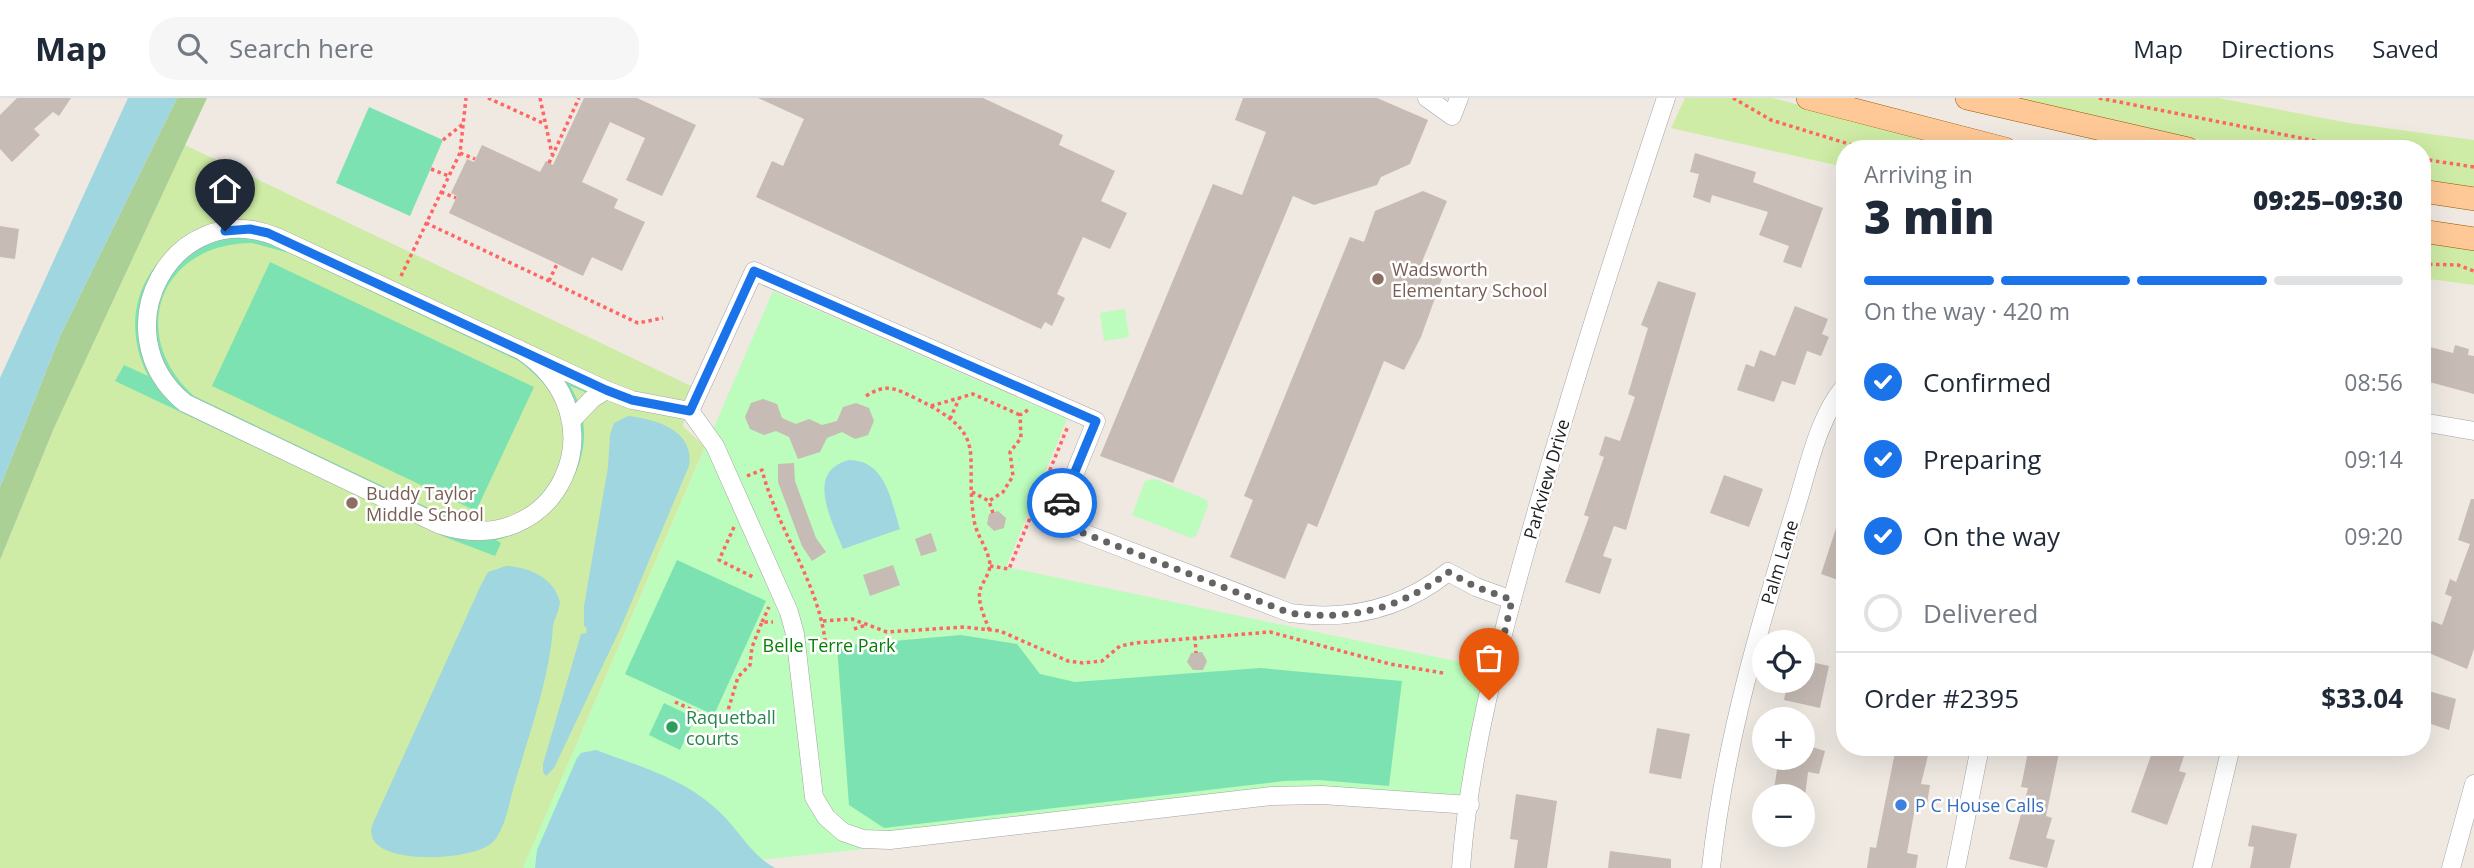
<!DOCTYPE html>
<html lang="en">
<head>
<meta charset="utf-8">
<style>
	:root { --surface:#fff; --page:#f6f6f7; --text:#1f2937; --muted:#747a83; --line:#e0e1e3; --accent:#1a73e8 }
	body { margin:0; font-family:"Open Sans",sans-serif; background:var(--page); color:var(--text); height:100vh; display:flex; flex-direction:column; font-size:26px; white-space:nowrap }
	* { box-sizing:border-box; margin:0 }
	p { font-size:23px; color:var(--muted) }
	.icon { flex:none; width:38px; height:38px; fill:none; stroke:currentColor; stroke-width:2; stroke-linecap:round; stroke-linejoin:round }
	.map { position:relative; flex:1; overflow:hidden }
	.details { position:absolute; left:1836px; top:42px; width:595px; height:616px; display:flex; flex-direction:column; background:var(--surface); border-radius:28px; box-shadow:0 7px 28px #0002 }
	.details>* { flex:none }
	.tools { position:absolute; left:1752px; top:532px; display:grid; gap:14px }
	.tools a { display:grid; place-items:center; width:63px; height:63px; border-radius:50%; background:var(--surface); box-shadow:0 7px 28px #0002; font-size:35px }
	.pin { position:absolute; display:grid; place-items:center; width:60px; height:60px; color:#fff; margin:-72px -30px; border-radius:50% 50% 50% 0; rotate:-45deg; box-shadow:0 0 7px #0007 }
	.pin .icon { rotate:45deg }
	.courier { position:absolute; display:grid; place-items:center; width:70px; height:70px; margin:-35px; border:5px solid #1a73e8; border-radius:50%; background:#fff; color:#222; box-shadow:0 2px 9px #0007 }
	.summary em { font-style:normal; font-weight:800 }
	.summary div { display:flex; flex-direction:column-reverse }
	.summary { display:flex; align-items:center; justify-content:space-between; height:119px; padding:0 28px }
	h1 { font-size:46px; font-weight:800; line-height:52px }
	.bar { display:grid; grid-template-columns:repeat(4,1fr); gap:10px 7px; align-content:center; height:84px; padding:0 28px }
	.bar i { height:9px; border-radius:5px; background:var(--line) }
	.bar .on { background:var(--accent) }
	.bar p { grid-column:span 4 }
	.line { display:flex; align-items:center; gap:18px; padding:0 28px; border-top:2px solid var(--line) }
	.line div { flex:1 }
	ol { padding:0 28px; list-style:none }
	li { display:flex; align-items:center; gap:21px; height:77px }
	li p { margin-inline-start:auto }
	li .icon { padding:7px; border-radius:50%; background:var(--accent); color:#fff; stroke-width:4 }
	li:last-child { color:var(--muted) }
	li i { width:38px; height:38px; border:4px solid var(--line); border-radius:50% }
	header { display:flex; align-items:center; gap:42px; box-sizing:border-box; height:98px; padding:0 35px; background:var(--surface); border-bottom:2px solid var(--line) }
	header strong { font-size:33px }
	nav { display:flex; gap:38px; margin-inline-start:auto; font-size:24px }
	.search { width:490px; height:63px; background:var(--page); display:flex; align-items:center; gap:18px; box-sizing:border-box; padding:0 24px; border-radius:28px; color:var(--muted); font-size:26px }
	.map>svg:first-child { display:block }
</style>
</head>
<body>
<header>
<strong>Map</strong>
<div class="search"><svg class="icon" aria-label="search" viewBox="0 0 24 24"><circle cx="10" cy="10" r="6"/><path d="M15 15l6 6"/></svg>Search here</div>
<nav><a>Map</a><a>Directions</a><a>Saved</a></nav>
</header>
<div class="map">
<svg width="2474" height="770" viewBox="0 0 2474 770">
	<rect width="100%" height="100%" fill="#efe9e2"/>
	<g fill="#ceeca5">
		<polygon points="1685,0 1772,0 1969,51 1844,51 1844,69 1671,30"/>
		<polygon points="2009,0 2218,0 2349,25 2474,42 2474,90 2422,82 2422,51 2242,51"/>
		<polygon points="185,47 691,288 683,328 705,349 523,770 0,770 0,462 54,330"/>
		<polygon points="2422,143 2474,151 2474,187 2422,180"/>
	</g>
	<polygon fill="#abd095" points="177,0 207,0 54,330 0,462 0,389 60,238"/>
	<g fill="#bcfcbc">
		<polygon points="773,193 1067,321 1006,469 1484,569 1460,697 1293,688 879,735 863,751 760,762 775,770 523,770"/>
		<polygon points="1125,211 1129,239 1104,243 1100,215"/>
		<polygon points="1155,381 1207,402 1208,408 1196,438 1191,440 1132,417 1145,383"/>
	</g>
	<g fill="#7ce2b2" fill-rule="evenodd">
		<polygon points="369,9 443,42 410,118 336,85"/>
		<path d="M 239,122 L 282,131 L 609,285 L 597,299 L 570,288 C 609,350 561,427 496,442 L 501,445 L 495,458 L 445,439 L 115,283 L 124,267 L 148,278 C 110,203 161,132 239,122 ZM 252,145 L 289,155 L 519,263 C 535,276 549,288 557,307 C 576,350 552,403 509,419 C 492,426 474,425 456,423 L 194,298 C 126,237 160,145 252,145 Z"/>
		<polygon points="270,164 534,289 476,413 212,288"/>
		<polygon points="677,462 766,503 714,617 625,576"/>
		<polygon points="961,537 1017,546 1040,576 1075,584 1260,570 1402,583 1389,688 1319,682 1284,683 884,730 849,707 837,548"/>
		<polygon points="664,605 695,620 680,652 649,637"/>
	</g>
	<g fill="#a0d6df">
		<polygon points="128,0 177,0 60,238 0,389 0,280"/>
		<path d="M 628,318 C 657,321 695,333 689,368 L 621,529 L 554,670 L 546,678 L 543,674 L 543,666 L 581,536 L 586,535 L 587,530 L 584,528 L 584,508 L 608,369 L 610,337 L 614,325 Z"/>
		<path d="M 850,362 C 886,363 891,403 900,431 L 843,451 C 832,423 804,372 850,362 Z"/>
		<path d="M 506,468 C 529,469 554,480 560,504 C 559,513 554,522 553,528 C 550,579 529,637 514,688 C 509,705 506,728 494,743 C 476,765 351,770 374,723 L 480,489 L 488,474 Z"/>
		<path d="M 596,652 C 636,667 682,680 714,709 C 737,728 749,756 775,770 L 535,770 L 537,752 L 577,660 L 581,655 Z"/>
	</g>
	<g fill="#c7bbb5">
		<polygon points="17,0 71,0 59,18 53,14 34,31 40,37 12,64 0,51 0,17"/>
		<polygon points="584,0 637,0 696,27 662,98 626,82 645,40 610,24 582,84 618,101 614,110 645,124 622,173 592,159 583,178 449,115 457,98 451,95 467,61 474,64 482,47 540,74 546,63 553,67"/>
		<polygon points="758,0 983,0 1063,37 1059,47 1115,73 1101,103 1127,115 1110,151 1083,139 1057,196 1065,200 1052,228 1045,224 1041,231 756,99 772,63 783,68 804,21"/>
		<polygon points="1243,0 1377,0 1428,22 1410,66 1381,79 1377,87 1314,107 1293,98 1173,385 1100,358 1213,86 1242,97 1266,34 1235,22"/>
		<polygon points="1695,55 1756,74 1753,84 1823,110 1801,170 1783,164 1789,148 1759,137 1768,114 1712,97 1710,105 1693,99 1699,76 1690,74"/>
		<polygon points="1423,93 1447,103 1421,166 1444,175 1421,239 1404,272 1384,263 1317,429 1308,425 1285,481 1230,459 1253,402 1244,398 1350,139 1364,144 1375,113"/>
		<polygon points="0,128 19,131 15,161 0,159"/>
		<polygon points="1658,183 1696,195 1626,432 1614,428 1603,458 1612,461 1600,496 1565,484 1589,419 1584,417 1604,359 1599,357 1605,338 1620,343 1635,299 1628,296 1648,230 1641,227"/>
		<polygon points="1795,208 1828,221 1822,236 1829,239 1821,258 1807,253 1795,287 1782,283 1774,304 1737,292 1746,266 1754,269 1760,252 1775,258"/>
		<polygon points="2422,247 2453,255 2455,247 2469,251 2468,257 2474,258 2474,296 2422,282"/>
		<polygon points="763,301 777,306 782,320 796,326 809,321 822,327 837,323 843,309 856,305 869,310 874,323 868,337 855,341 842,334 827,340 820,354 798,361 789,339 776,333 764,337 750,331 745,319 751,305"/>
		<polygon points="794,365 795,383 816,440 826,454 812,463 802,448 778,384 778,366"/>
		<polygon points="1724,377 1763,391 1749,429 1710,415"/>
		<polygon points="2471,401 2474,401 2474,551 2467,571 2422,552 2432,523 2442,527 2452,499 2445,496 2450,481 2456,484 2470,446 2458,442"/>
		<polygon points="1842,412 1844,413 1844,484 1821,476"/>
		<polygon points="998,413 1006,420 1004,430 994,433 987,426 989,416"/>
		<polygon points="931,435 937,453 921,458 915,441"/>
		<polygon points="893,467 900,487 870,498 863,477"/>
		<polygon points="1202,554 1207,563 1203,572 1193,572 1187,564 1191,555"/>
		<polygon points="1802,562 1829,568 1820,610 1784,602 1788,583 1799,586 1802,583"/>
		<polygon points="2422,591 2456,601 2449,632 2422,623"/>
		<polygon points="1657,630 1690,636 1681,681 1649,675"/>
		<polygon points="1802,646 1825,653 1819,676 1808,674 1805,698 1773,698 1778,665 1774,664 1774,660 1802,660"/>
		<polygon points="1896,649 1930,649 1921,686 1930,687 1927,706 1916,704 1907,755 1918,757 1916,770 1867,770 1870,749 1876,750"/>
		<polygon points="2029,649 2059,655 2046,718 2052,720 2046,740 2055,742 2047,770 2009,761 2028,690 2021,689"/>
		<polygon points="2154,649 2187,649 2179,673 2186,675 2167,727 2131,714"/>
		<polygon points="1516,696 1557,703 1547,770 1514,770 1518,742 1510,741"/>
		<polygon points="2252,727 2297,736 2290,770 2250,770 2254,749 2248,748"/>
		<polygon points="1610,753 1671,761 1671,770 1608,770"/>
	</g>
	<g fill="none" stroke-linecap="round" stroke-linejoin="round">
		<defs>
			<g id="minor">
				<polyline points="1427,0 1452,18 1459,0"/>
				<path d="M 519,251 C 627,320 556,467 438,426 L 185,305 C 98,234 174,96 277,139 L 606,292 L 632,302 L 690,313"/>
				<polyline points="572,322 592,301 606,292"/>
				<polyline points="2422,324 2474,333"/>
				<path d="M 1470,707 L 1322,697 L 1272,698 L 890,742 L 863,741 L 843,734 L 826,719 L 814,699 L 795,536 L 789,514 L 715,348 L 690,313 L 754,173 L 1096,323 L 1055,424 L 1290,515 C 1348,523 1402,511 1448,474 L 1476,489 L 1512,502"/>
				<path d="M 1461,770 C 1469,661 1498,550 1528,444 C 1569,295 1617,147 1666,0"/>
				<path d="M 1711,770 C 1724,648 1759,529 1795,412 C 1808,372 1817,322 1844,289"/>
				<polyline points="1956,770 1980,649"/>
				<polyline points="2202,770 2231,649"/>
				<polyline points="2451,770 2474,686"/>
			</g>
			<g id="major">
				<polyline points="1808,0 2005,51"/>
				<polyline points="1967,0 2188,51"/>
				<polyline points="2422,93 2474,101"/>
				<polyline points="2422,133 2474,141"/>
			</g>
		</defs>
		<use href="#minor" stroke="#a4a4a4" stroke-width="19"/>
		<use href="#major" stroke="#965700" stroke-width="24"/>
		<g stroke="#ff6563" stroke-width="3.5" stroke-dasharray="3.5 3.5" stroke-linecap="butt">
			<polyline points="488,0 545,26"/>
			<polyline points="540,0 552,56"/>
			<polyline points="1733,0 1771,22 1865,51"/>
			<polyline points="2099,0 2356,51"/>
			<polyline points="443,42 463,26"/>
			<polyline points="460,55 475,61"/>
			<polyline points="2422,61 2474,69"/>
			<polyline points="549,65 579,0"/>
			<polyline points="431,71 449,78"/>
			<polyline points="441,94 456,100"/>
			<polyline points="426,125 638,225 663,220"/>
			<polyline points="2422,166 2458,167 2474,173"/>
			<polyline points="401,178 460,55 466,0"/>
			<polyline points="549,183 557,166"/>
			<path d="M 866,298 C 887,285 894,290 915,300 C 993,338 963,353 974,422 C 976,437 989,452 990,467 C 990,475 982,485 980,492 C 977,505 986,522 990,534"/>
			<polyline points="931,308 973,296 1020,317"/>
			<polyline points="950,321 959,301"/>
			<path d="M 747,378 L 762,372 C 778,434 821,487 826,551 L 824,551"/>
			<polyline points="972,394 989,403"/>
			<polyline points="993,415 989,403 1003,394 1013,378 1010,354 1021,340 1020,317 1028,312"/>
			<polyline points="734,429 719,462 755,480"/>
			<polyline points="990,468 1009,471 1068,328"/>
			<polyline points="823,523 852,521 887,534 964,529 1000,533 1068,563 1083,565 1102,563 1120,548 1135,545 1270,534 1390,566 1443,575"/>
			<polyline points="762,524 769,509"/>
			<polyline points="854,531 866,527"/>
			<polyline points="1195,539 1196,555"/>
			<polyline points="675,604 712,621 726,619 738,579 750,567 752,549 762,524 773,524"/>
		</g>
		<use href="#minor" stroke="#fff" stroke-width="18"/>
		<use href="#major" stroke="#ffc997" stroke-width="23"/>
	</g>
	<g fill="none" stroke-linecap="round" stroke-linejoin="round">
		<path stroke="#666462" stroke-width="7" stroke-dasharray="0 12.6" d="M 1062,405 L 1055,424 L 1290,515 C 1348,523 1402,511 1448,474 L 1476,489 L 1512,502 L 1489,602"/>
		<polyline stroke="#1a73e8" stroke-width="9" points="225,133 250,131 268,135 606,292 632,302 690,313 754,173 1096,323 1062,405"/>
	</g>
	<g fill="#8d6e63" stroke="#fff" stroke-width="2.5">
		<circle cx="1378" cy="181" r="7"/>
		<circle cx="352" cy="405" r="7"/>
	</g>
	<circle fill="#2e9e5b" stroke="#fff" stroke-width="2.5" cx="672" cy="629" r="7"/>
	<circle fill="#3f7fe0" stroke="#fff" stroke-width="2.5" cx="1901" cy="707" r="7"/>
	<g text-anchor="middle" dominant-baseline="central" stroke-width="5" stroke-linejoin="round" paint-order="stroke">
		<g font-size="18" fill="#785e54" stroke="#fff" text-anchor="start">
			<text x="1392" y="171">Wadsworth<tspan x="1392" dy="21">Elementary School</tspan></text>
			<text x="366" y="395">Buddy Taylor<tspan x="366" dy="21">Middle School</tspan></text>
		</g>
		<g font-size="18" fill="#1d1d1d" stroke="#fff">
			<text transform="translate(1546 381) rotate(-74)">Parkview Drive</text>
			<text transform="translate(1779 464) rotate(-73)">Palm Lane</text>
		</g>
		<g font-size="18" fill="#078006" stroke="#fff">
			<text x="829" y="547">Belle Terre Park</text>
		</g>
		<g font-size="18" fill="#27864d" stroke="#fff" text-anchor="start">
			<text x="686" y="619">Raquetball<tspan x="686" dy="21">courts</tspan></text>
		</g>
		<g font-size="18" fill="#366cbe" stroke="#fff" text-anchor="start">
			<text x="1915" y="707">P C House Calls</text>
		</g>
	</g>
</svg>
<div class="tools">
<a><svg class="icon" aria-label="locate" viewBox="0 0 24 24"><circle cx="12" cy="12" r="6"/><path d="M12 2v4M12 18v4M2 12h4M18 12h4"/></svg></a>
<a>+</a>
<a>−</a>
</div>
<div class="pin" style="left:1489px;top:602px;background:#ea580c"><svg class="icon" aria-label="bag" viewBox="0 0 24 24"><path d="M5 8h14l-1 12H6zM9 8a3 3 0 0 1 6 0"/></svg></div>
<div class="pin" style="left:225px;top:133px;background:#1f2937"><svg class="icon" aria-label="home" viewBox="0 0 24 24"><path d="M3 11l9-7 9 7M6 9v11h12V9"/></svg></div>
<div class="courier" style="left:1062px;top:405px"><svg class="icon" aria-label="car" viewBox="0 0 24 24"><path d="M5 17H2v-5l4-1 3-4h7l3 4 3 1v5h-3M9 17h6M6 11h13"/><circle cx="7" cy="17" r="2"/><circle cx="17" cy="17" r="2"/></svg></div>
<section class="details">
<div class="summary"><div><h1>3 min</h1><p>Arriving in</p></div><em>09:25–09:30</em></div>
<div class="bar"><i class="on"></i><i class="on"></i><i class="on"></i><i></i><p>On the way · 420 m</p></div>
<ol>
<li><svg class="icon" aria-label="check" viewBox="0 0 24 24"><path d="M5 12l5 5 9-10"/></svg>Confirmed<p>08:56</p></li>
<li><svg class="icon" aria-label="check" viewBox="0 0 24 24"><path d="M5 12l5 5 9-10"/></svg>Preparing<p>09:14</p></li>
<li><svg class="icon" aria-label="check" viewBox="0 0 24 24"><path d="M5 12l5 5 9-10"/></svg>On the way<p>09:20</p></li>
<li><i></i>Delivered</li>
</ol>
<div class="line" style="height:91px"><div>Order #2395</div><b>$33.04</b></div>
</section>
</div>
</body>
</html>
